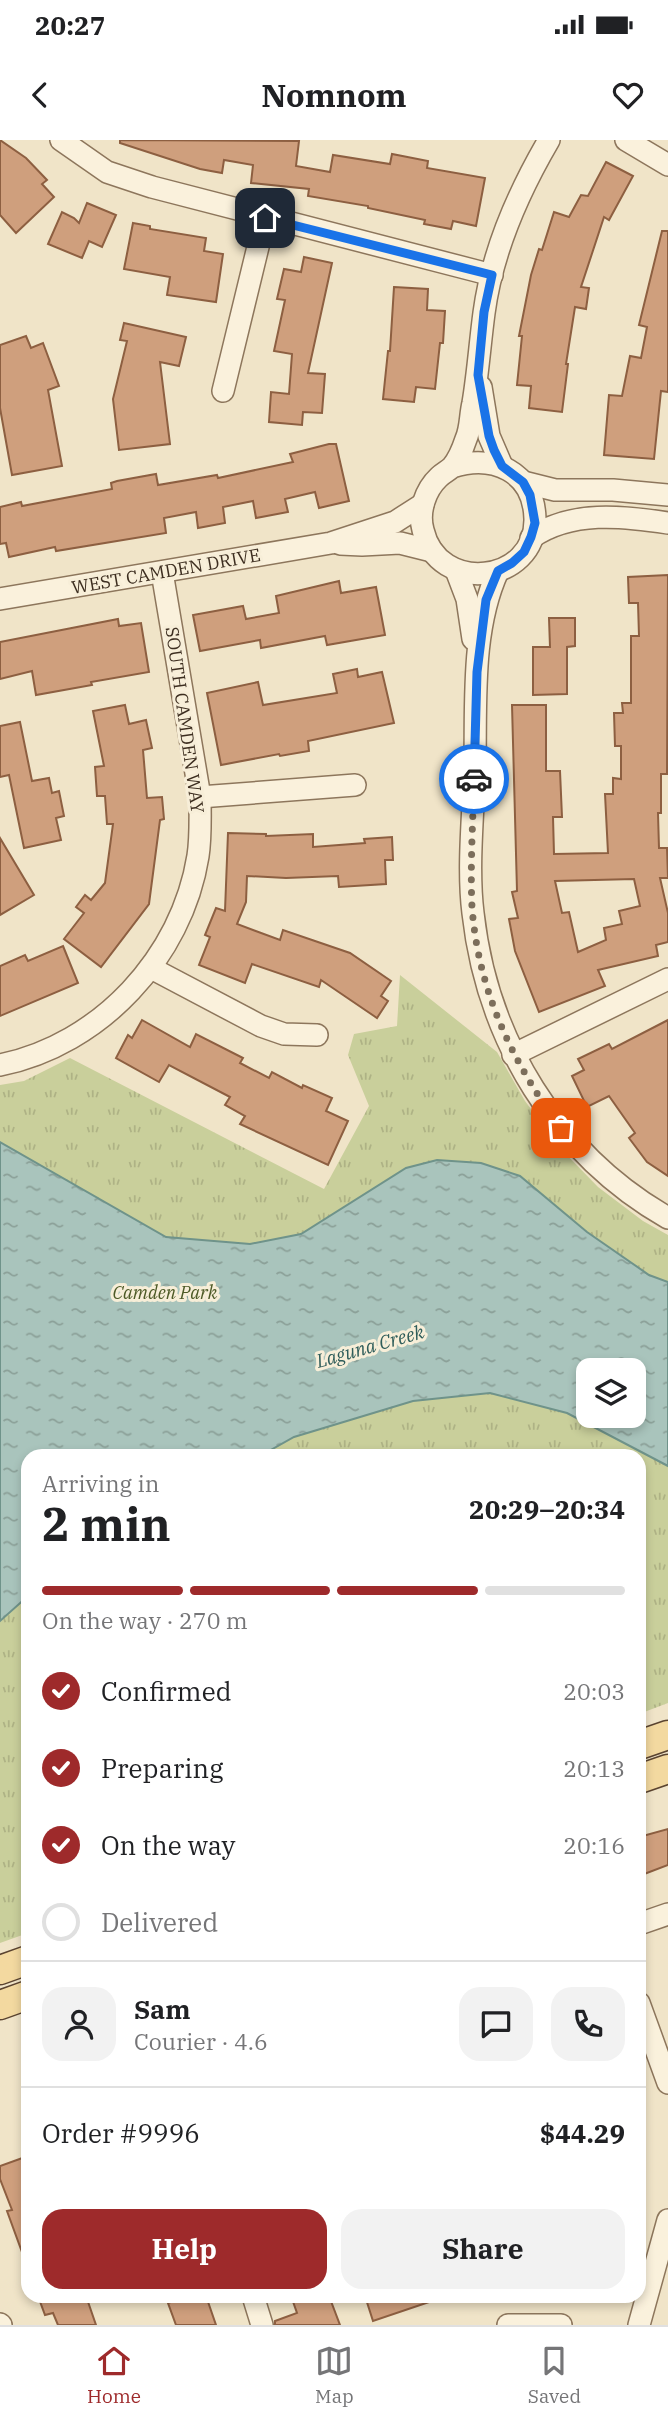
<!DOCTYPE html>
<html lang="en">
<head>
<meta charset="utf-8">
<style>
	:root { --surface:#fff; --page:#f2f2f2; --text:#202124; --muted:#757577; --line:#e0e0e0; --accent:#9e2a2b }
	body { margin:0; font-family:"IBM Plex Serif",serif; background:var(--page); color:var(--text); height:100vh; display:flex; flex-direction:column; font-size:26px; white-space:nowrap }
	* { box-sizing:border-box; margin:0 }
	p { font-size:23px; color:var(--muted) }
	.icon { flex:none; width:38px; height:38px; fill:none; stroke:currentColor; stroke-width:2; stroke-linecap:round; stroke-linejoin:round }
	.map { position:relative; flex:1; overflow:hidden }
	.side { position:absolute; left:21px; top:1309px; width:625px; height:854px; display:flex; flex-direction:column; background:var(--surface); border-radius:21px; box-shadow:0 4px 10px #0003 }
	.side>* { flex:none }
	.tools { position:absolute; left:576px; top:1218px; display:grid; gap:14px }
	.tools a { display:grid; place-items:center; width:70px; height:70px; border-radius:14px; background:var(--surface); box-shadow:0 4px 10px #0003; font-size:35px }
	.pin { position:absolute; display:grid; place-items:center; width:60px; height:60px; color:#fff; margin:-30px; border-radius:14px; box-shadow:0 4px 10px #0006 }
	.courier { position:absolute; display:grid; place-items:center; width:70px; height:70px; margin:-35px; border:5px solid #1a73e8; border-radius:50%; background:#fff; color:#222; box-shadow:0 2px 9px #0007 }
	.head em { font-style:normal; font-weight:700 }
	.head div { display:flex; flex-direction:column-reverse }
	.head { display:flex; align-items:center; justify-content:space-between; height:119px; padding:0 21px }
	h1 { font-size:46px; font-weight:700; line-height:52px }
	.bar { display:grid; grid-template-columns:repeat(4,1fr); gap:10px 7px; align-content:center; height:84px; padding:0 21px }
	.bar i { height:9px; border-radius:5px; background:var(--line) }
	.bar .selected { background:var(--accent) }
	.bar p { grid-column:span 4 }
	.line { display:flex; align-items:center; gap:18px; padding:0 21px; border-top:2px solid var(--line) }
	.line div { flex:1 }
	.round { display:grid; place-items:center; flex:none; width:74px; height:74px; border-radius:21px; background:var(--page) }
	ol { padding:0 21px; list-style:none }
	li { display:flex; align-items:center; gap:21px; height:77px }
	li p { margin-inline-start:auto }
	li .icon { padding:7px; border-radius:50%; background:var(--accent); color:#fff; stroke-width:4 }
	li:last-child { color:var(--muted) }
	li i { width:38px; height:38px; border:4px solid var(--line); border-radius:50% }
	.button { display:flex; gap:14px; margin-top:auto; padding:14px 21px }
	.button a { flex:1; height:80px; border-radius:21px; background:var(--accent); color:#fff; font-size:28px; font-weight:700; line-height:80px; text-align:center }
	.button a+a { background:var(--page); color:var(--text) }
	.status { display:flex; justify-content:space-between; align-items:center; height:49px; padding:0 35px; background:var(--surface); direction:ltr }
	.status svg { height:19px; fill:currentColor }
	header { display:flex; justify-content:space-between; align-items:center; height:91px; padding:0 21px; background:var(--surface); font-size:32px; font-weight:700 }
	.menu { display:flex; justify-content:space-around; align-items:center; height:98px; border-top:2px solid var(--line); background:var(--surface); font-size:19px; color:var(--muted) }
	.menu a { display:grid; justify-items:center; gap:4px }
	.menu .selected { color:var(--accent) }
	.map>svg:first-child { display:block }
</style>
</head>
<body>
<div class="status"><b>20:27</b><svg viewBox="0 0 49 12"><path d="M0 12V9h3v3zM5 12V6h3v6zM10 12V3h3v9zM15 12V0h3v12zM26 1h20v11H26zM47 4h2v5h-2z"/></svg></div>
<header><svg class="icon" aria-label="back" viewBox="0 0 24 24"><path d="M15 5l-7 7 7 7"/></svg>Nomnom<svg class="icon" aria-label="heart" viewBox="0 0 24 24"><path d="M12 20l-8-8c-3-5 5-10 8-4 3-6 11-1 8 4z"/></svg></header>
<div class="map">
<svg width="668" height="2185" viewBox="0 0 668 2185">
	<defs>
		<pattern id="park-tufts" width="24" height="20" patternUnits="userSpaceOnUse" patternTransform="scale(1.75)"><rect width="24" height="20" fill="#c9cf9b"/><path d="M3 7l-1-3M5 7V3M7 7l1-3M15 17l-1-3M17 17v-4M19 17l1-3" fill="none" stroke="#aeb285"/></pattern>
		<pattern id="water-ripples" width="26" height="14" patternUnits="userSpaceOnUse" patternTransform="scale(1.75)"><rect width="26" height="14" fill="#a9c4bc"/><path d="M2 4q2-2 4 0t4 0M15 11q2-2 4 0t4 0" fill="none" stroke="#8ba098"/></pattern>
	</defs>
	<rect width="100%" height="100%" fill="#f0e4c8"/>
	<path fill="url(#park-tufts)" fill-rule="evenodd" d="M 400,835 L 497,912 L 525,961 L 560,1008 L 598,1047 L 643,1081 L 668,1095 L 668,1563 L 639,1574 L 639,1316 L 28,1316 L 28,1793 L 0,1803 L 0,945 L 24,941 L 70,918 L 324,1049 L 369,966 L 348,915 L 354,894 L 397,886 ZM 588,1230 L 634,1230 L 634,1276 L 588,1276 Z"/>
	<path fill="url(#water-ripples)" stroke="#6f938a" stroke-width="2" fill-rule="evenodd" d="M 0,1002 L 166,1097 L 250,1104 L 301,1094 L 406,1028 L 437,1020 L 481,1023 L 520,1036 L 587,1092 L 649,1135 L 668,1142 L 668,1326 L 567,1273 L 490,1253 L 413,1261 L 294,1297 L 260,1316 L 28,1316 L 28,1456 L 0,1481 ZM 588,1230 L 634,1230 L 634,1276 L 588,1276 Z"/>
	<g fill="#cf9f7d" stroke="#8d5f41" stroke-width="2" fill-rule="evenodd">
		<polygon points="0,0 26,18 47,40 42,44 54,57 16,93 0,75"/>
		<polygon points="120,0 299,1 296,26 330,32 333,15 390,24 392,14 428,21 427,28 485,38 476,86 453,81 451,89 424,84 425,80 368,68 368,66 308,56 309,49 251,43 253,25 224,20 222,33 200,29 120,3"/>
		<polygon points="606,22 633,36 609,80 604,77 581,147 589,148 586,169 575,167 566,224 568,224 562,272 529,268 531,246 517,245 522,196 519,196 531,135 539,109 542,110 554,72 569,77 581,55 588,56"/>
		<polygon points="87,63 116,75 102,107 89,101 82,118 48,104 62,72 74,78 79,83"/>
		<polygon points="133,83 150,86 150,89 206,98 204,111 223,114 216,162 167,155 170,137 124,129"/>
		<polygon points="662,91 668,91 668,252 661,251 654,319 604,315 609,255 622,256 630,216 641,218 647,187 639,185"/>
		<polygon points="304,117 332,123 308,233 325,234 322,273 303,272 302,285 269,282 271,252 289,254 292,214 274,211 285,160 277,159 284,129 301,132"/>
		<polygon points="394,147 428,149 427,170 445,171 443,203 440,203 435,249 416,247 414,262 383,259 388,211 390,211"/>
		<polygon points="124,183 186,197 179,226 160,222 170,304 119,310 113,259 127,201 120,200"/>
		<polygon points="26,196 31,208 43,203 59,246 48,250 62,326 12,335 0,268 0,205"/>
		<polygon points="329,304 336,304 349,361 319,368 315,352 285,359 288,372 256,378 253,361 223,367 225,383 198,388 196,372 164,378 166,393 56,411 55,407 9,417 6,403 0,404 0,367 21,362 22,366 112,349 111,343 117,341 156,334 158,345 217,335 218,338 293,322 290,314"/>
		<path d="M 668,435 L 667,634 L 661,634 L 661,673 L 658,673 L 659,708 L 667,708 L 668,738 L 660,738 L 668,773 L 668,802 L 656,805 L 658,816 L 598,830 L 605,846 L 539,872 L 515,811 L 509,779 L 518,778 L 512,752 L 517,751 L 512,565 L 546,565 L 546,631 L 560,631 L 562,677 L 553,677 L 554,714 L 608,713 L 605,654 L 613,654 L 613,638 L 621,639 L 621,606 L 615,606 L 614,573 L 623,573 L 622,563 L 631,563 L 631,496 L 639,496 L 638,463 L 629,463 L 628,437 ZM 634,739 L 640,766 L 619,771 L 622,784 L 604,788 L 606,800 L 578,812 L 569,772 L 562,773 L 555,741 Z"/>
		<polygon points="339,441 341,453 376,447 385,495 327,505 325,496 261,508 260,500 200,511 193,475 243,466 246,479 279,473 276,456"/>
		<polygon points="549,478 575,478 575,506 567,507 567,554 533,555 533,507 550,507"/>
		<polygon points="118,479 119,486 141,483 149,532 91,542 92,545 36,555 32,531 0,539 0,502"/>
		<polygon points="357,529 358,537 382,532 394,583 308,601 309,611 280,616 279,614 221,625 207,553 258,542 263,565 337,553 333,534"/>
		<polygon points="125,565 129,584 146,580 152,608 143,610 147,658 162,657 164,679 160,680 149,764 101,827 64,799 84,773 76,767 85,755 91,760 105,743 113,684 107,684 105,656 97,656 95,627 104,626 93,571"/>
		<polygon points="20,582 32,641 49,638 52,653 59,651 64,676 56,678 61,700 24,708 9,635 0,637 0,586"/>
		<polygon points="228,693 266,694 266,696 313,694 313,707 365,703 364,699 392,697 393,720 385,720 386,744 339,747 338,736 286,738 247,736 246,762 237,784 280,800 283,790 350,813 391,841 381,856 388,861 377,878 321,840 319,847 252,824 245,843 199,825 210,797 205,795 216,768 225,771"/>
		<polygon points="0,698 34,755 0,775"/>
		<polygon points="63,806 78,843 0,876 0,826 25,815 28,821"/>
		<polygon points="142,880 190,907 196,894 243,918 240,923 269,938 272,932 302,948 303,945 332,958 326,971 348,981 328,1025 240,984 245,976 225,965 230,957 169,925 159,942 116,918 128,895 132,898"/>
		<polygon points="668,880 668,1036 647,1022 629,998 635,993 609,956 587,967 572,936 584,930 578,919 609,904 612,909"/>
		<polygon points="668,1689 668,1725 639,1736 639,1697"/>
		<polygon points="28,2016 28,2123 26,2123 7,2071 12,2070 0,2039 0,2026"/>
		<polygon points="38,2156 86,2156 96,2185 58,2185 53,2173 45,2175"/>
		<polygon points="187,2156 206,2156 216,2185 176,2185 168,2163"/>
		<polygon points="291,2156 329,2156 340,2185 275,2185 275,2181 297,2173"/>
		<polygon points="365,2156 438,2156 438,2159 373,2181"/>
	</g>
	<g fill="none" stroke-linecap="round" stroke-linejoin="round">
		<defs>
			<g id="minor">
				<polyline points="61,0 107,32 152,47 492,135"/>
				<polyline points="626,0 668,25"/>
				<polyline points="481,247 489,296 502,326"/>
				<polyline points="223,251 265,78"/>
				<path d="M 452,327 C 493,314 534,331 535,379 C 536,444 438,455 423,390 C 418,372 425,350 439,337 C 443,333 448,331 452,327 C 458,320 463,308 466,299 C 471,288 470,275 473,263 C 478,233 480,203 484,173 C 492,112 518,53 549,0"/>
				<polyline points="523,342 555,350 613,350 668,355"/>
				<path d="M 531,398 C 571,370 623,376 668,383"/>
				<polyline points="340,404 362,405 400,403 432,411"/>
				<polyline points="456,430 467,459 473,499"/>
				<path d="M 498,431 C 472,488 476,557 475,619 C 474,668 467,725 473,773 C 487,899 556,1014 668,1078"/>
				<polyline points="0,459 331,403 395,382 423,364"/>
				<polyline points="200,657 355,645"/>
				<polyline points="151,828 261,886 284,894 317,895"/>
				<polyline points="513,915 668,839"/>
				<path d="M 0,925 C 100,905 182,817 198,716 C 201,697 200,677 200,657 L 162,432"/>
				<polyline points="639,1784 668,1774"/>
				<polyline points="639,1863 668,1943"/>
				<polyline points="253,2156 262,2185"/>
				<polyline points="0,2184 1,2185"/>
				<polyline points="508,2185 561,2185"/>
				<polyline points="639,2185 668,2080"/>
			</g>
			<g id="major">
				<polyline points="639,1605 668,1595"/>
				<polyline points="639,1639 668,1629"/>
				<polyline points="0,1830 28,1820"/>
				<polyline points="0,1865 28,1855"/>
			</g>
		</defs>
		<use href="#minor" stroke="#8d765c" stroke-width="24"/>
		<use href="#major" stroke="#5b4430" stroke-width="31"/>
		<use href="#minor" stroke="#faf1dc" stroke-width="21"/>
		<use href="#major" stroke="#f3d9a0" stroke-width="28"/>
	</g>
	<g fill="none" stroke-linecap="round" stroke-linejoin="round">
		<path stroke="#7c6e5b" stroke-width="7" stroke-dasharray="0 12.6" d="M 474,639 C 473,681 470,725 472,767 C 478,850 512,922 561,988"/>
		<polyline stroke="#1a73e8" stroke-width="9" points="265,78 492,135 484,172 478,235 489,296 494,310 502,326 523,342 530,355 535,383 531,397 524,412 512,423 498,431 486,460 477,532 474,639"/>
	</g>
	<g text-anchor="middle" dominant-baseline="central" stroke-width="6" stroke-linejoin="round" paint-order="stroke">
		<g font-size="18" fill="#3d2e20" stroke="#f7eed8">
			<text transform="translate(166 431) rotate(-10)">WEST CAMDEN DRIVE</text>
			<text transform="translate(185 580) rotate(82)">SOUTH CAMDEN WAY</text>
		</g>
		<g font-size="18" font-style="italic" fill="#4d5a26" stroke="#f7eed8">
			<text x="165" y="1152">Camden Park</text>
		</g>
		<g font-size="19" font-style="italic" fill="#2f5d5a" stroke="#f7eed8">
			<text transform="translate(370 1206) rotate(-16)">Laguna Creek</text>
		</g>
	</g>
</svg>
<div class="tools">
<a><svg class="icon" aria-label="layers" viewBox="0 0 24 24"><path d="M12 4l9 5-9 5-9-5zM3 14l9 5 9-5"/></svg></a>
</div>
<div class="pin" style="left:561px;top:988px;background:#ea580c"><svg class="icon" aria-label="bag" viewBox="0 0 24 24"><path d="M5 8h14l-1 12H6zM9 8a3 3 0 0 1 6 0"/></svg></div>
<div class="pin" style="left:265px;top:78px;background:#1f2937"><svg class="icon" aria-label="home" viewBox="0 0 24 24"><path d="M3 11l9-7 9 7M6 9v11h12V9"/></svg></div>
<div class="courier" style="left:474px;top:639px"><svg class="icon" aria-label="car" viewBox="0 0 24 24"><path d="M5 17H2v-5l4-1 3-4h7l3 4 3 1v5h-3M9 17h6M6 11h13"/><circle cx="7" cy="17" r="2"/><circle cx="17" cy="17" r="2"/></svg></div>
<section class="side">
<div class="head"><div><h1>2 min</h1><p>Arriving in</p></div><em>20:29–20:34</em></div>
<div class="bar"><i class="selected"></i><i class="selected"></i><i class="selected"></i><i></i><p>On the way · 270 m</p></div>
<ol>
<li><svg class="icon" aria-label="check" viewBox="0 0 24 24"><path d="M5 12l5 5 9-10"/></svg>Confirmed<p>20:03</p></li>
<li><svg class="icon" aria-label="check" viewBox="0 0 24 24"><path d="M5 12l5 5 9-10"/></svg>Preparing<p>20:13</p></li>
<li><svg class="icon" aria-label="check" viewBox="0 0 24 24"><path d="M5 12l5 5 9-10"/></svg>On the way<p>20:16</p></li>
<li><i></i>Delivered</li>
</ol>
<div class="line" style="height:126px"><a class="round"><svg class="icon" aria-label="person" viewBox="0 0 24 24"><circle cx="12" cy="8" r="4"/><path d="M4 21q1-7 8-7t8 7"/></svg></a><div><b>Sam</b><p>Courier · 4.6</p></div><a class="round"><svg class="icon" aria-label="chat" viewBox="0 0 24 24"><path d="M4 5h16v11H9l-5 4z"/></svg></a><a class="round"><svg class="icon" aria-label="phone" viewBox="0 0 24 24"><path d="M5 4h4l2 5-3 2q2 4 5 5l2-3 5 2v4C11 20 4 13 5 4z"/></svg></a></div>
<div class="line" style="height:91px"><div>Order #9996</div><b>$44.29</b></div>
<div class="button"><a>Help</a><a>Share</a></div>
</section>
</div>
<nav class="menu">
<a class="selected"><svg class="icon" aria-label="home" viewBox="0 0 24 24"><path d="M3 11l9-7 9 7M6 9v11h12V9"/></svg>Home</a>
<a><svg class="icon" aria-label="map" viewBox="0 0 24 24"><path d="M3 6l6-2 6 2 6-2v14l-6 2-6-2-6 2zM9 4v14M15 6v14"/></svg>Map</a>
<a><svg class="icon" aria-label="saved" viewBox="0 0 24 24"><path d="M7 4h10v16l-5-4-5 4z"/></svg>Saved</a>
</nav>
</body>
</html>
